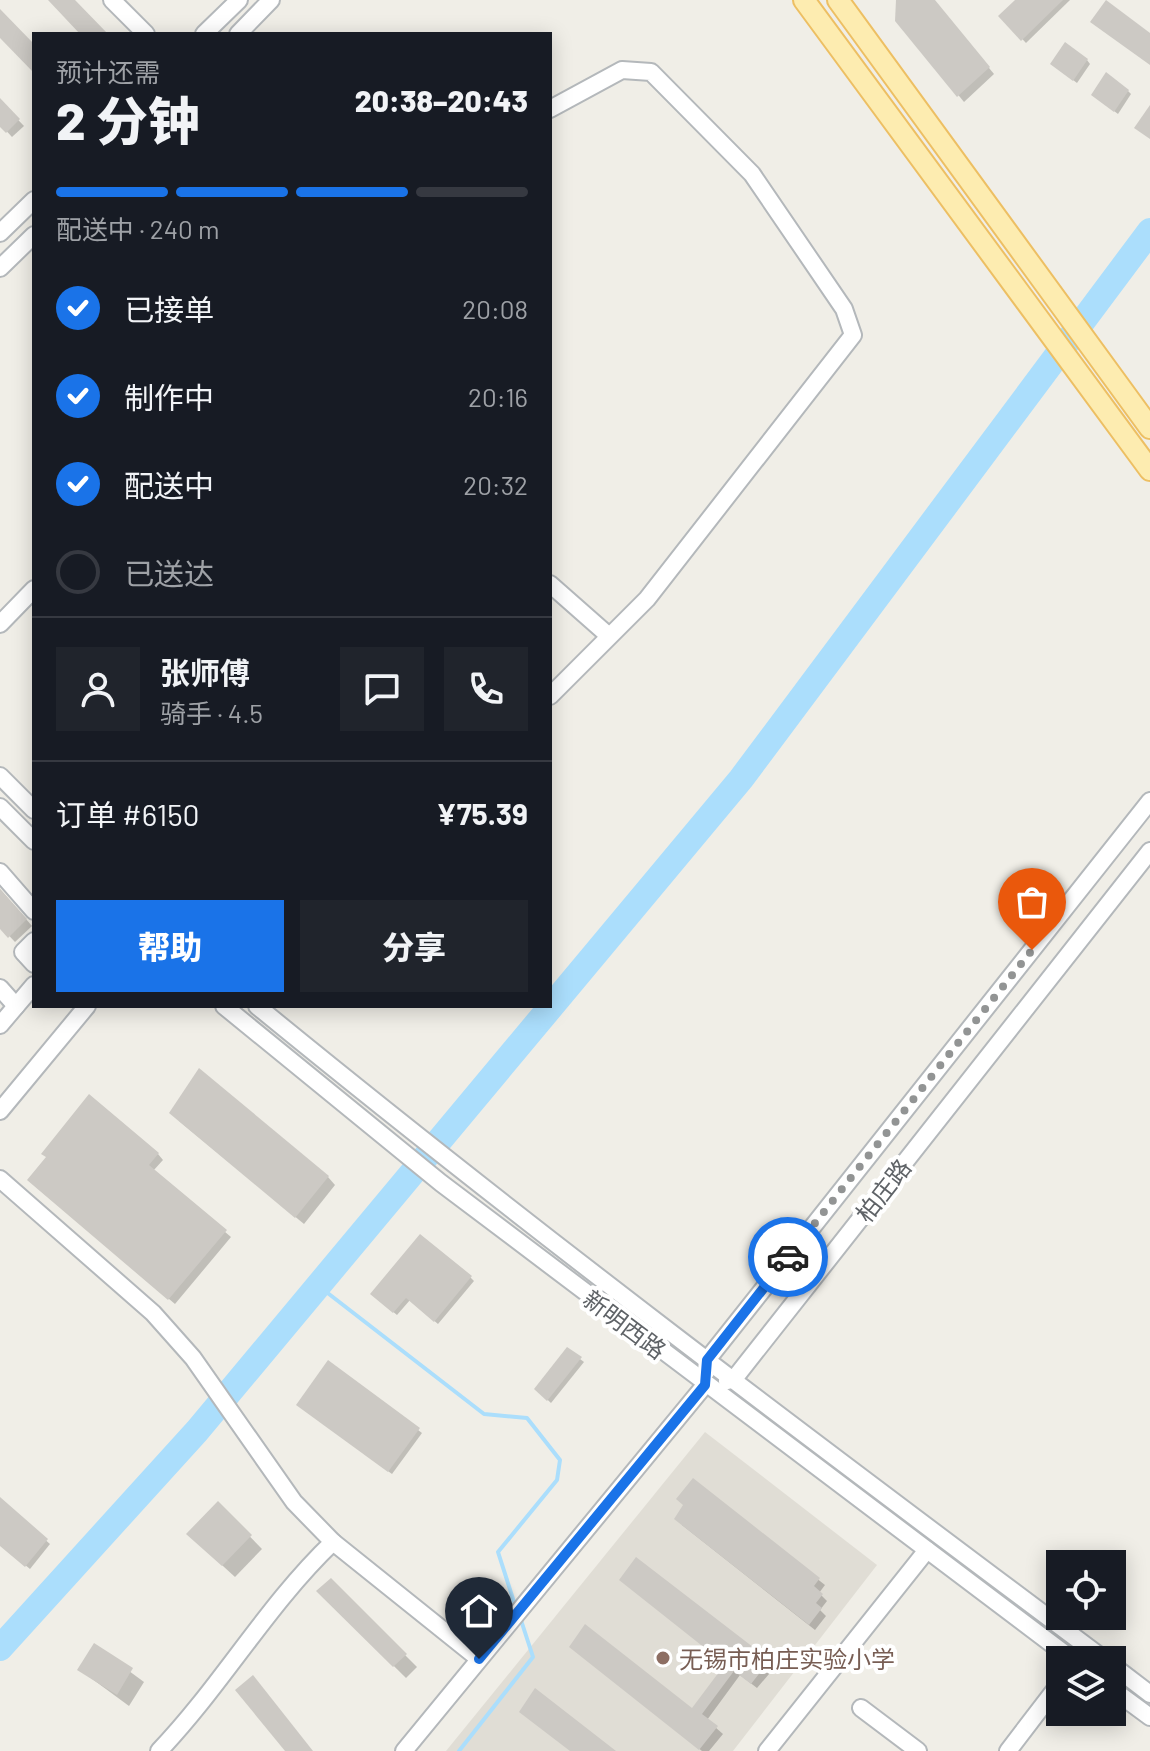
<!DOCTYPE html>
<html lang="zh">
<head>
<meta charset="utf-8">
<style>
	:root { --surface:#171b24; --page:#20242c; --text:#f1f3f6; --muted:#9ea1a6; --line:#363941; --accent:#1a73e8 }
	body { margin:0; font-family:Barlow,"Noto Sans SC",sans-serif; background:var(--page); color:var(--text); height:100vh; display:flex; flex-direction:column; font-size:30px; white-space:nowrap }
	* { box-sizing:border-box; margin:0 }
	p { font-size:26px; color:var(--muted) }
	.icon { flex:none; width:44px; height:44px; fill:none; stroke:currentColor; stroke-width:2; stroke-linecap:round; stroke-linejoin:round }
	.map { position:relative; flex:1; overflow:hidden }
	.sheet { position:absolute; left:32px; top:32px; width:520px; height:976px; display:flex; flex-direction:column; background:var(--surface); border-radius:0px; box-shadow:0 4px 20px #0003 }
	.sheet>* { flex:none }
	.tools { position:absolute; left:1046px; top:1550px; display:grid; gap:16px }
	.tools a { display:grid; place-items:center; width:80px; height:80px; border-radius:0px; background:var(--surface); box-shadow:0 4px 20px #0003; font-size:40px }
	.pin { position:absolute; display:grid; place-items:center; width:68px; height:68px; color:#fff; margin:-82px -34px; border-radius:50% 50% 50% 0; rotate:-45deg; box-shadow:0 0 8px #0007 }
	.pin .icon { rotate:45deg }
	.courier { position:absolute; display:grid; place-items:center; width:80px; height:80px; margin:-40px; border:6px solid #1a73e8; border-radius:50%; background:#fff; color:#222; box-shadow:0 2px 10px #0007 }
	.summary em { font-style:normal; font-weight:800 }
	.summary div { display:flex; flex-direction:column-reverse }
	.summary { display:flex; align-items:center; justify-content:space-between; height:136px; padding:0 24px }
	h1 { font-size:52px; font-weight:800; line-height:60px }
	.bar { display:grid; grid-template-columns:repeat(4,1fr); gap:12px 8px; align-content:center; height:96px; padding:0 24px }
	.bar i { height:10px; border-radius:6px; background:var(--line) }
	.bar .current { background:var(--accent) }
	.bar p { grid-column:span 4 }
	.line { display:flex; align-items:center; gap:20px; padding:0 24px; border-top:2px solid var(--line) }
	.line div { flex:1 }
	.round { display:grid; place-items:center; flex:none; width:84px; height:84px; border-radius:0px; background:var(--page) }
	ol { padding:0 24px; list-style:none }
	li { display:flex; align-items:center; gap:24px; height:88px }
	li p { margin-inline-start:auto }
	li .icon { padding:8px; border-radius:50%; background:var(--accent); color:#fff; stroke-width:4 }
	li:last-child { color:var(--muted) }
	li i { width:44px; height:44px; border:4px solid var(--line); border-radius:50% }
	.primary-button { display:flex; gap:16px; margin-top:auto; padding:16px 24px }
	.primary-button a { flex:1; height:92px; border-radius:0px; background:var(--accent); color:#fff; font-size:32px; font-weight:800; line-height:92px; text-align:center }
	.primary-button a+a { background:var(--page); color:var(--text) }
	.map>svg:first-child { display:block }
</style>
</head>
<body>
<div class="map">
<svg width="1150" height="1751" viewBox="0 0 1150 1751">
	<rect width="100%" height="100%" fill="#f0eee7"/>
	<polygon fill="#e0ddd5" points="705,1432 877,1565 733,1751 446,1751"/>
	<g fill="#0003">
		<polygon points="896,0 933,0 994,74 964,102 897,20"/>
		<polygon points="1018,0 1070,0 1026,43 1001,16"/>
		<polygon points="1087,60 1090,64 1077,83 1056,67"/>
		<polygon points="1128,91 1131,94 1118,114 1097,98"/>
		<polygon points="0,101 24,126 12,137 0,124"/>
		<polygon points="0,889 32,926 15,942 0,926"/>
		<polygon points="179,1121 328,1177 335,1185 304,1224"/>
		<polygon points="158,1154 163,1160 153,1171 231,1237 175,1304 35,1186"/>
		<polygon points="470,1277 474,1281 438,1324 410,1300 397,1315 372,1294"/>
		<polygon points="580,1359 584,1362 551,1403 536,1389"/>
		<polygon points="328,1363 422,1433 392,1474 302,1408"/>
		<polygon points="693,1481 825,1585 819,1593 827,1601 820,1610 826,1616 815,1630 682,1525"/>
		<polygon points="0,1501 50,1544 30,1569 0,1544"/>
		<polygon points="218,1504 262,1549 235,1577 201,1546"/>
		<polygon points="636,1560 775,1667 757,1688 740,1675 707,1720 723,1734 709,1751 702,1751 577,1652 692,1710 727,1665"/>
		<polygon points="330,1580 417,1667 406,1678 318,1591"/>
		<polygon points="95,1646 144,1682 129,1706 80,1670"/>
	</g>
	<g fill="none" stroke-linecap="round" stroke-linejoin="round">
		<g stroke="#abdefc" stroke-width="4">
			<polyline points="316,1284 484,1414 527,1418 560,1460 557,1480 498,1552 515,1605"/>
			<polyline points="459,1751 533,1657 520,1617"/>
		</g>
		<polyline stroke="#abdefc" stroke-width="26" points="0,1648 197,1431 741,779 1150,231"/>
	</g>
	<g fill="#ccc9c4">
		<polygon points="48,0 75,0 108,34 80,34"/>
		<polygon points="896,0 935,0 990,67 957,97 895,21"/>
		<polygon points="1015,0 1063,0 1021,41 998,16"/>
		<polygon points="1106,0 1150,33 1150,65 1090,22"/>
		<polygon points="0,9 34,44 34,73 0,38"/>
		<polygon points="1065,42 1088,59 1073,81 1050,64"/>
		<polygon points="1106,72 1129,90 1114,112 1091,95"/>
		<polygon points="0,98 20,119 6,133 0,127"/>
		<polygon points="1150,105 1150,139 1134,128"/>
		<polygon points="0,889 27,919 8,938 0,929"/>
		<polygon points="199,1068 329,1176 295,1218 169,1113"/>
		<polygon points="89,1094 159,1153 149,1165 227,1230 168,1300 27,1180 46,1157 41,1154"/>
		<polygon points="420,1234 472,1276 434,1322 406,1298 393,1313 370,1294"/>
		<polygon points="567,1347 582,1357 547,1401 534,1389"/>
		<polygon points="328,1360 420,1428 388,1472 296,1405"/>
		<polygon points="693,1478 820,1578 814,1586 823,1594 816,1603 822,1608 809,1625 674,1519 683,1505 676,1499"/>
		<polygon points="0,1497 48,1539 25,1567 0,1546"/>
		<polygon points="218,1501 252,1535 222,1566 186,1534"/>
		<polygon points="636,1557 770,1660 751,1684 734,1671 702,1714 718,1726 699,1750 569,1647 585,1624 692,1708 725,1664 619,1580"/>
		<polygon points="331,1578 407,1654 393,1667 316,1591"/>
		<polygon points="94,1643 133,1668 117,1695 77,1670"/>
		<polygon points="253,1675 313,1751 285,1751 235,1690"/>
		<polygon points="535,1688 616,1751 570,1751 519,1712"/>
	</g>
	<g fill="none" stroke-linecap="round" stroke-linejoin="round">
		<defs>
			<g id="minor">
				<polyline points="112,0 146,34"/>
				<polyline points="204,34 239,0"/>
				<polyline points="238,34 271,0"/>
				<polyline points="550,109 622,70 651,72 752,174 844,309 853,335 647,599 550,696"/>
				<polyline points="0,233 34,200"/>
				<polyline points="0,268 34,235"/>
				<polyline points="550,584 609,636"/>
				<polyline points="0,624 34,589"/>
				<polyline points="0,776 34,810"/>
				<polyline points="0,807 34,841"/>
				<polyline points="0,872 34,911"/>
				<polyline points="34,941 23,952 34,964"/>
				<polyline points="0,988 16,1006"/>
				<polyline points="224,1006 441,1183 1073,1660"/>
				<path d="M 257,1006 C 533,1232 819,1446 1105,1660"/>
				<polyline points="0,1025 34,985"/>
				<polyline points="0,1111 87,1006"/>
				<polyline points="0,1179 153,1313 193,1358 294,1502 333,1542 479,1659"/>
				<polyline points="706,1372 707,1360 1150,801"/>
				<polyline points="727,1381 734,1379 1150,851"/>
				<polyline points="1112,1665 1150,1694"/>
				<polyline points="1112,1689 1150,1717"/>
				<polyline points="861,1708 918,1751"/>
				<path d="M 159,1751 C 222,1685 267,1605 333,1542"/>
				<polyline points="404,1751 705,1385"/>
				<polyline points="767,1751 927,1550"/>
				<polyline points="1008,1751 1060,1683"/>
			</g>
			<g id="major">
				<polyline points="804,0 1150,470"/>
				<polyline points="838,0 1150,428"/>
			</g>
		</defs>
		<use href="#minor" stroke="#b4b8bb" stroke-width="20"/>
		<use href="#major" stroke="#edbf63" stroke-width="24"/>
		<use href="#minor" stroke="#fff" stroke-width="16"/>
		<use href="#major" stroke="#fdecb0" stroke-width="20"/>
	</g>
	<g fill="none" stroke-linecap="round" stroke-linejoin="round">
		<polyline stroke="#929494" stroke-width="8" stroke-dasharray="0 14.4" points="788,1257 1032,950"/>
		<polyline stroke="#1a73e8" stroke-width="10" points="479,1659 705,1385 707,1360 788,1257"/>
	</g>
	<circle fill="#8d6e63" stroke="#fff" stroke-width="3" cx="663" cy="1658" r="8"/>
	<g text-anchor="middle" dominant-baseline="central" stroke-width="8" stroke-linejoin="round" paint-order="stroke">
		<g font-size="24" fill="#5f6367" stroke="#fff">
			<text transform="translate(883 1190) rotate(-52)">柏庄路</text>
			<text transform="translate(625 1324) rotate(37)">新明西路</text>
		</g>
		<g font-size="24" fill="#785e54" stroke="#fff" text-anchor="start">
			<text x="679" y="1658">无锡市柏庄实验小学</text>
		</g>
	</g>
</svg>
<div class="tools">
<a><svg class="icon" aria-label="locate" viewBox="0 0 24 24"><circle cx="12" cy="12" r="6"/><path d="M12 2v4M12 18v4M2 12h4M18 12h4"/></svg></a>
<a><svg class="icon" aria-label="layers" viewBox="0 0 24 24"><path d="M12 4l9 5-9 5-9-5zM3 14l9 5 9-5"/></svg></a>
</div>
<div class="pin" style="left:1032px;top:950px;background:#ea580c"><svg class="icon" aria-label="bag" viewBox="0 0 24 24"><path d="M5 8h14l-1 12H6zM9 8a3 3 0 0 1 6 0"/></svg></div>
<div class="pin" style="left:479px;top:1659px;background:#1f2937"><svg class="icon" aria-label="home" viewBox="0 0 24 24"><path d="M3 11l9-7 9 7M6 9v11h12V9"/></svg></div>
<div class="courier" style="left:788px;top:1257px"><svg class="icon" aria-label="car" viewBox="0 0 24 24"><path d="M5 17H2v-5l4-1 3-4h7l3 4 3 1v5h-3M9 17h6M6 11h13"/><circle cx="7" cy="17" r="2"/><circle cx="17" cy="17" r="2"/></svg></div>
<section class="sheet">
<div class="summary"><div><h1>2 分钟</h1><p>预计还需</p></div><em>20:38–20:43</em></div>
<div class="bar"><i class="current"></i><i class="current"></i><i class="current"></i><i></i><p>配送中 · 240 m</p></div>
<ol>
<li><svg class="icon" aria-label="check" viewBox="0 0 24 24"><path d="M5 12l5 5 9-10"/></svg>已接单<p>20:08</p></li>
<li><svg class="icon" aria-label="check" viewBox="0 0 24 24"><path d="M5 12l5 5 9-10"/></svg>制作中<p>20:16</p></li>
<li><svg class="icon" aria-label="check" viewBox="0 0 24 24"><path d="M5 12l5 5 9-10"/></svg>配送中<p>20:32</p></li>
<li><i></i>已送达</li>
</ol>
<div class="line" style="height:144px"><a class="round"><svg class="icon" aria-label="person" viewBox="0 0 24 24"><circle cx="12" cy="8" r="4"/><path d="M4 21q1-7 8-7t8 7"/></svg></a><div><b>张师傅</b><p>骑手 · 4.5</p></div><a class="round"><svg class="icon" aria-label="chat" viewBox="0 0 24 24"><path d="M4 5h16v11H9l-5 4z"/></svg></a><a class="round"><svg class="icon" aria-label="phone" viewBox="0 0 24 24"><path d="M5 4h4l2 5-3 2q2 4 5 5l2-3 5 2v4C11 20 4 13 5 4z"/></svg></a></div>
<div class="line" style="height:104px"><div>订单 #6150</div><b>¥75.39</b></div>
<div class="primary-button"><a>帮助</a><a>分享</a></div>
</section>
</div>
</body>
</html>
